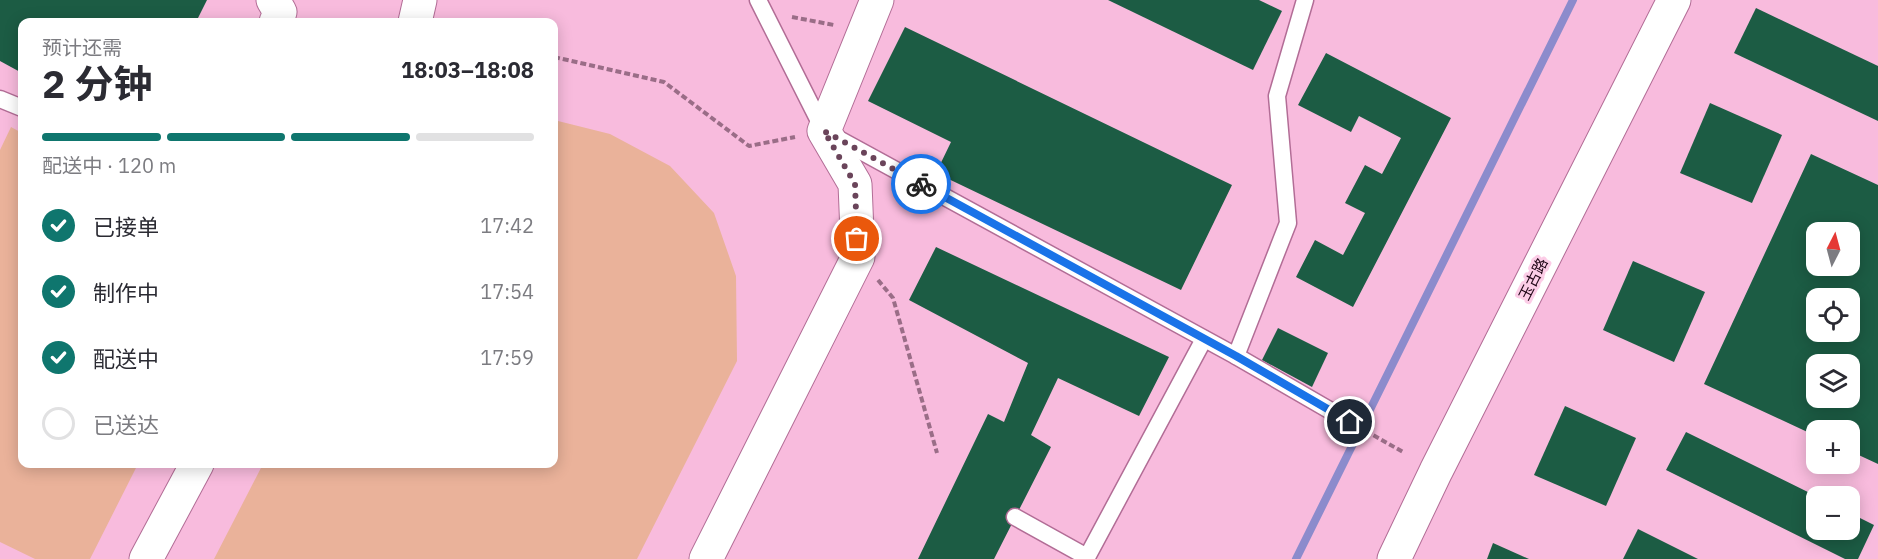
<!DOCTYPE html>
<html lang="zh">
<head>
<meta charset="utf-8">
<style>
	:root { --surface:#fff; --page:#f2f2f3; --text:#2b2b33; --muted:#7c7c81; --line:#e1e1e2; --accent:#0f766e }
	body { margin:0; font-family:"IBM Plex Sans","Noto Sans SC",sans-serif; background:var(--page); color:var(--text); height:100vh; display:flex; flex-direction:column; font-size:22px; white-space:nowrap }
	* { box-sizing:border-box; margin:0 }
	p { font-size:20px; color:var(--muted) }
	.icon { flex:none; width:33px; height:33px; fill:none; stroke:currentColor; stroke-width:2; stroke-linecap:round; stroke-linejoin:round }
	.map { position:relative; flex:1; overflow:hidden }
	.drawer { position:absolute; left:18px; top:18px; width:540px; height:450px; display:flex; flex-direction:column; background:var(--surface); border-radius:12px; box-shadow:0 3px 15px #0003 }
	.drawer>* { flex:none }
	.needle { width:39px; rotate:6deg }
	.tools { position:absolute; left:1806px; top:222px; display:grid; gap:12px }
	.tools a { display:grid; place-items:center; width:54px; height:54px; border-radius:12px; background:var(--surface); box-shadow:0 3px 15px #0003; font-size:30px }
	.pin { position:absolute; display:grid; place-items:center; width:51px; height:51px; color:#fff; margin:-26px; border:3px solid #fff; border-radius:50%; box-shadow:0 2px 6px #0007 }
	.courier { position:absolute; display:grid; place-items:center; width:60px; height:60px; margin:-30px; border:4px solid #1a73e8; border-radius:50%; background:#fff; color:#222; box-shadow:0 2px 8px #0007 }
	.head em { font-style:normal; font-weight:700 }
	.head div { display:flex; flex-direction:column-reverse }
	.head { display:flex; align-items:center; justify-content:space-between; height:102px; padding:0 24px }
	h1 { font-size:39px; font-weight:700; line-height:45px }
	.bar { display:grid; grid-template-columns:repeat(4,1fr); gap:9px 6px; align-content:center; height:72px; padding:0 24px }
	.bar i { height:8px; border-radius:4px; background:var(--line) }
	.bar .on { background:var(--accent) }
	.bar p { grid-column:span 4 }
	ol { padding:0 24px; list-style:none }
	li { display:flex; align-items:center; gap:18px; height:66px }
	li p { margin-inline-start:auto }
	li .icon { padding:6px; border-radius:50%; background:var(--accent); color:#fff; stroke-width:4 }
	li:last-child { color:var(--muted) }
	li i { width:33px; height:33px; border:3px solid var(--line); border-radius:50% }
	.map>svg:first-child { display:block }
</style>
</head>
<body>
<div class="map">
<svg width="1878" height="559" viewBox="0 0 1878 559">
	<rect width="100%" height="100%" fill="#f8bbdd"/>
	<g fill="#eab29a">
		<polygon points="554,120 610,134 670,166 714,213 736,276 737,361 637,559 214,559 263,464 554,464"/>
		<polygon points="11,127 22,133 22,464 138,464 90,559 35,559 0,542 0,150"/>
	</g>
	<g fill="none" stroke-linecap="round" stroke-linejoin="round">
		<polyline stroke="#8c8bcc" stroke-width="8" points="1296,559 1573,0"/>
	</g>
	<g fill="#1c5c44" fill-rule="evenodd">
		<polygon points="0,0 207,0 196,22 22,22 22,73 0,61"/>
		<polygon points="1108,0 1259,0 1282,11 1253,70"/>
		<polygon points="1756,8 1878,66 1878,121 1734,53"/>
		<polygon points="905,27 1232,185 1181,290 936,173 951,142 868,101"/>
		<polygon points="1326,53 1451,118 1353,307 1296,277 1315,240 1343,255 1365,213 1345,203 1365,165 1382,174 1401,138 1359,116 1351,132 1298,105"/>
		<polygon points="1710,103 1782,135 1752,203 1680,173"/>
		<path d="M 1811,154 L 1878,185 L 1878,464 L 1850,451 L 1850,430 L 1816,430 L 1816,436 L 1704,384 ZM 1816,232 L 1850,232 L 1850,266 L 1816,266 ZM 1816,298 L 1850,298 L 1850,332 L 1816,332 ZM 1816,364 L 1850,364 L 1850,398 L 1816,398 Z"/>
		<polygon points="936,247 1169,357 1139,416 1058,378 1031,435 1051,447 994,559 918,559 988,414 1004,422 1028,363 909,300"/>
		<polygon points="1633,261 1705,292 1674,362 1603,330"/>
		<polygon points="1278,328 1328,353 1312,387 1262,360"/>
		<polygon points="1565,406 1636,438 1606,506 1534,475"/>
		<polygon points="1686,432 1816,496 1816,530 1850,530 1850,513 1874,525 1858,559 1845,559 1666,470"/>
		<polygon points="1638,529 1698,559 1623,559"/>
		<polygon points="1493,543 1529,559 1487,559"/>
	</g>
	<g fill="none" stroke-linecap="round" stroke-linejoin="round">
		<defs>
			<g id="lane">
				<polyline points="758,0 824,131 1236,356 1350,422"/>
				<polyline points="0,99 22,108"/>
				<polyline points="1236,356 1288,223 1277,96 1305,0"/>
				<polyline points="1015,517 1087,557"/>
				<polyline points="1086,559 1204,339"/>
			</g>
			<g id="street">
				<polyline points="273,0 280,12 276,22"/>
				<polyline points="415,22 420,0"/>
				<polyline points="146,559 197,464"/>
				<polyline points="706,559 858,257 855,184 824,131 877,0"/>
			</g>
			<polyline id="secondary" points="1394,559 1436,471 1674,0"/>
		</defs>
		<use href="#lane" stroke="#b26d96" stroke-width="19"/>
		<use href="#street" stroke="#b26d96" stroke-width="35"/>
		<use href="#secondary" stroke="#b26d96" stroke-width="35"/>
		<g stroke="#9a6d87" stroke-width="4" stroke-dasharray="6 3" stroke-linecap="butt">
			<polyline points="792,17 834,25"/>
			<polyline points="554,57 664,82 749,146 795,137"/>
			<polyline points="878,280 893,298 937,453"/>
		</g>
		<use href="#lane" stroke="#fff" stroke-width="16"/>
		<use href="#street" stroke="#fff" stroke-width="33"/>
		<use href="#secondary" stroke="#fff" stroke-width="33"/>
		<polyline stroke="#9a6d87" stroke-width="4" stroke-dasharray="6 3" stroke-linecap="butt" points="1350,422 1403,452"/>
	</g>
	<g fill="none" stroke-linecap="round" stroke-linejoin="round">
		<polyline stroke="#6a445a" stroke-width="6" stroke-dasharray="0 10.8" points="857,239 855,184 824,131 921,184"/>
		<polyline stroke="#1a73e8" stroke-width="8" points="921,184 1236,356 1350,422"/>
	</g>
	<g text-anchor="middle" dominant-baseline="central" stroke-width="6" stroke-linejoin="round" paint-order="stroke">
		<g font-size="15" fill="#1d0414" stroke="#fccde7">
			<text transform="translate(1533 279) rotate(-63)">玉古路</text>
		</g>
	</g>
</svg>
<div class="tools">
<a><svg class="needle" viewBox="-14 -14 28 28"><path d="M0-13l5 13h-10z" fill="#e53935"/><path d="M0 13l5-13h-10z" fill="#7c7c81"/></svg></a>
<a><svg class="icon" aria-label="locate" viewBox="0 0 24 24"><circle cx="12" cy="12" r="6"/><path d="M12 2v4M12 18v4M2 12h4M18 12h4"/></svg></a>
<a><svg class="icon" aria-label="layers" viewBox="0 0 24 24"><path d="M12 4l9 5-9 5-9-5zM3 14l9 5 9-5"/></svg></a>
<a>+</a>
<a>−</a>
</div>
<div class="pin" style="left:857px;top:239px;background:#ea580c"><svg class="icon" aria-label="bag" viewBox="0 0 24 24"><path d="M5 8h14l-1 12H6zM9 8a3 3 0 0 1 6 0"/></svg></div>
<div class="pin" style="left:1350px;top:422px;background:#1f2937"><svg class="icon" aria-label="home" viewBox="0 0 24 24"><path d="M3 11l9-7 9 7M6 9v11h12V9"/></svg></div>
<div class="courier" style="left:921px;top:184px"><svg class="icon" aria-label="bike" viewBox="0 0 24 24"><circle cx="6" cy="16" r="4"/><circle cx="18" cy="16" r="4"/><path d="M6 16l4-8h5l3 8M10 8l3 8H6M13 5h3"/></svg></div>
<section class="drawer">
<div class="head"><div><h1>2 分钟</h1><p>预计还需</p></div><em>18:03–18:08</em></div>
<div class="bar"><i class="on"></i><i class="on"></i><i class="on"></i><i></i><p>配送中 · 120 m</p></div>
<ol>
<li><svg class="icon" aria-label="check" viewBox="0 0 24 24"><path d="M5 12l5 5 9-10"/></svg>已接单<p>17:42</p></li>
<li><svg class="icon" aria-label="check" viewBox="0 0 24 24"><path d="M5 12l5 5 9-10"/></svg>制作中<p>17:54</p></li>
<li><svg class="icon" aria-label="check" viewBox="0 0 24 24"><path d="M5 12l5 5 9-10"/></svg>配送中<p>17:59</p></li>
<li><i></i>已送达</li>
</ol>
</section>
</div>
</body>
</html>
